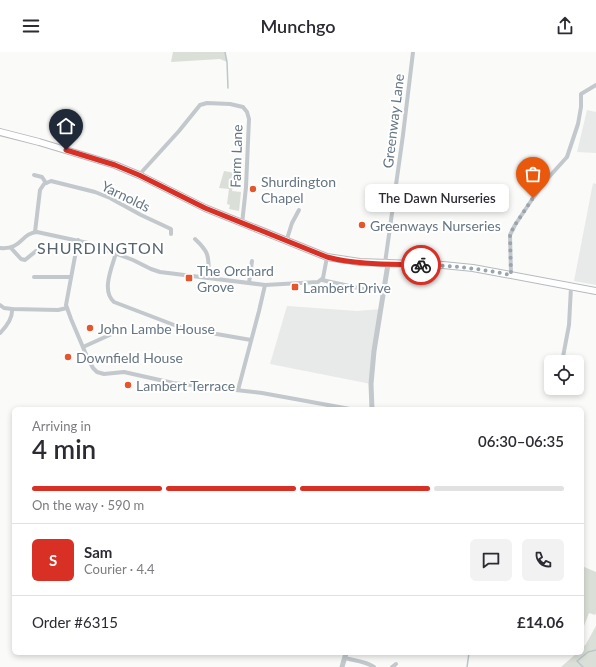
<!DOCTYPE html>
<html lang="en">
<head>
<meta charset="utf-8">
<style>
	:root { --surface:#fff; --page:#f2f2f3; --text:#2b2b33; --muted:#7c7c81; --line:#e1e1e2; --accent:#d93025 }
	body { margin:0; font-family:Lato,sans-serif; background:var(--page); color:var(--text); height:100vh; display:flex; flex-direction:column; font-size:15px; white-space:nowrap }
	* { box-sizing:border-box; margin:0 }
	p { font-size:13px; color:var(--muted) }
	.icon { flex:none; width:22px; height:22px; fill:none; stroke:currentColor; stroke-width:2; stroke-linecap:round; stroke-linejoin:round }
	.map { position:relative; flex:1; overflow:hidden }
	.panel { position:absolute; left:12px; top:355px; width:572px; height:248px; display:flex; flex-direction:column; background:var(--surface); border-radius:6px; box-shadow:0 2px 6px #0003 }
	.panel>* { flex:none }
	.fabs { position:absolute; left:544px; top:303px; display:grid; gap:8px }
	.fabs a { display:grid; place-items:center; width:40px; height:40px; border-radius:6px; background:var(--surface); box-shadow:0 2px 6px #0003; font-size:20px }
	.pin { position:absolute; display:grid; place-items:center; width:34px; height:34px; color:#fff; margin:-41px -17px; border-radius:50% 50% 50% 0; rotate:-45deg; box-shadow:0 0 4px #0007 }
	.pin .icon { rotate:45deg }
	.courier { position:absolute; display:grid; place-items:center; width:40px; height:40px; margin:-20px; border:3px solid #d93025; border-radius:50%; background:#fff; color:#222; box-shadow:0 1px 5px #0007 }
	.bubble { position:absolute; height:28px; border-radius:6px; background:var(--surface); box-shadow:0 2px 6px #0003; font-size:13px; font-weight:600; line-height:28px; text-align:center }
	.head em { font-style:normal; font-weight:600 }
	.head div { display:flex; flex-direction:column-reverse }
	.head { display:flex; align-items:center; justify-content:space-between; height:68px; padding:0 20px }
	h1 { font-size:26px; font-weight:600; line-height:30px }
	.bar { display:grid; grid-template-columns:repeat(4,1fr); gap:6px 4px; align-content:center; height:48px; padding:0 20px }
	.bar i { height:5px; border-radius:3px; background:var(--line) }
	.bar .on { background:var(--accent) }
	.bar p { grid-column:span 4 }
	.line { display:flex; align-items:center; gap:10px; padding:0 20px; border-top:1px solid var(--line) }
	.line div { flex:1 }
	.round { display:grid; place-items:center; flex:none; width:42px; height:42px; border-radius:6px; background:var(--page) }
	header { display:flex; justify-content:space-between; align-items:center; height:52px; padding:0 20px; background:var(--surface); font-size:18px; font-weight:600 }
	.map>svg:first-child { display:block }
</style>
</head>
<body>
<header><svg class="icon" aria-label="menu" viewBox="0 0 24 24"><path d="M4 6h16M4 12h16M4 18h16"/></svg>Munchgo<svg class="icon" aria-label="share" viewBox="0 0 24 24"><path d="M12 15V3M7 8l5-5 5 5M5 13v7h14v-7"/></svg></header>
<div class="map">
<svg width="596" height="615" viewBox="0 0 596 615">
	<rect width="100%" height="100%" fill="#fafaf8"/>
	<g fill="#e8e9e9">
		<polygon points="587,58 596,60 596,101 577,100"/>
		<polygon points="593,131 596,132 596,233 574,229"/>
		<polygon points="287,254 357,259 381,257 371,332 270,312"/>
	</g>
	<g fill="#dadfd7">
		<polygon points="173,0 225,0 227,10 220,7 171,10"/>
		<polygon points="224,119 235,121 232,139 241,140 239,159 229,157 230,153 227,152 229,137 219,136"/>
		<polygon points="582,514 596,520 596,561 595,563 589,561 582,579"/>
		<polygon points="596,574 596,615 561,615 577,601 582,601 582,596 586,592"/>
	</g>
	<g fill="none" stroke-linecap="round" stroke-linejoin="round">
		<g stroke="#bbc7cb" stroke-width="1.5">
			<polyline points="225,0 227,10 228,36"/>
			<polyline points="467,615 469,601"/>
			<polyline points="583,615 577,609 588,600 596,598"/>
		</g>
		<defs>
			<polyline id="primary" points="0,80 39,90 115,113 139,123 205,156 327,205 360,210 443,213 473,216 596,239"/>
		</defs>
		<use href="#primary" stroke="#b5babe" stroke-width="8"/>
		<g stroke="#c3c8cc" stroke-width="4">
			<polyline points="34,123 42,125 46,131"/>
			<polyline points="139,123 179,79 200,53 207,51 230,52 243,55 247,60 249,67 246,135 242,172"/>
			<polyline points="35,180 40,138 44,132 51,129 95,140 110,146 141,163 171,177 171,182"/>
			<path d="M 195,187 C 211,202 208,205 209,226"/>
			<polyline points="78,188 66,253 71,267 88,307 93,316 97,320 104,322 124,320 173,331 262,341 350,357"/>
			<polyline points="286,190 292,171 299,158"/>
			<path d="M 0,196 C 22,198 21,181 37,180 L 88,191 L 133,208 L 151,217 L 160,220 L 265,233 L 318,230 L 323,226 L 327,205"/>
			<polyline points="11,196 21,207 25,208 36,199"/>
			<path d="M 116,201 C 112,215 101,239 114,250 L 182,276 L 251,288"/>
			<polyline points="385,211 403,83 413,0"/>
			<polyline points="511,223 510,183 515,173 533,146 548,126 567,105 578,72 581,55 581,42 596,33"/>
			<polyline points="34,225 70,225"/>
			<polyline points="322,228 363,237"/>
			<polyline points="249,231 252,209"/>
			<polyline points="0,253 4,256 12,257 58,258 67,256"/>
			<path d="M 0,281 C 6,275 13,266 12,257"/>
			<polyline points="83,295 114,281"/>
			<polyline points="562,310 569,273 571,235"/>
			<polyline points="238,338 259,259 265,233"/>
			<path d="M 345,606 C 355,609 365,609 374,615"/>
			<polyline points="392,615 396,612"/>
		</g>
		<g stroke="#c3c8cc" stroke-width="5">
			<polyline points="372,357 371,332 374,299 388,212"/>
			<polyline points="342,615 346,601"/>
		</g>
		<use href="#primary" stroke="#fff" stroke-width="6"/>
	</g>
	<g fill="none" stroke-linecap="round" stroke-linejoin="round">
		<path stroke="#99a4ac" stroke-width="4" stroke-dasharray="0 7.2" d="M 421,213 C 451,213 481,217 511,223 L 510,182 L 515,173 L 533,146"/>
		<path stroke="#d93025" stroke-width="5" d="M 66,98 L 115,113 L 139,123 L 205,156 L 327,205 C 357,213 390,212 421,213"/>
	</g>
	<g fill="#e4572e" stroke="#fff" stroke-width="1.5">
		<circle cx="253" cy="137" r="4"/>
		<circle cx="362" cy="173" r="4"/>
		<rect x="185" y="222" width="8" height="8" rx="2"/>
		<rect x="291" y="231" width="8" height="8" rx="2"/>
		<circle cx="90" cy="276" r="4"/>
		<circle cx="68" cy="305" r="4"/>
		<circle cx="128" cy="333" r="4"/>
	</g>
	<g text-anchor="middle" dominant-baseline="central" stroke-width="4" stroke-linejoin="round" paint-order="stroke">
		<g font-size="14" fill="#657683" stroke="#fff">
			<text transform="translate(393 69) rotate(-83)">Greenway Lane</text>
			<text transform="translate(236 104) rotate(-88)">Farm Lane</text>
			<text transform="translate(126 144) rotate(26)">Yarnolds</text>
		</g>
		<g font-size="14" fill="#657683" stroke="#fff" text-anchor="start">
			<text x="261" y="129">Shurdington<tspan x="261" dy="16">Chapel</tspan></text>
			<text x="370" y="173">Greenways Nurseries</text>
			<text x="197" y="218">The Orchard<tspan x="197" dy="16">Grove</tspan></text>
			<text x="303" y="235">Lambert Drive</text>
			<text x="98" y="276">John Lambe House</text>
			<text x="76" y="305">Downfield House</text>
			<text x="136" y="333">Lambert Terrace</text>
		</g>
		<g font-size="16" letter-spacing="1" fill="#57646e" stroke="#fff">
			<text x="101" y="195">SHURDINGTON</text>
		</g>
	</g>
</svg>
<div class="fabs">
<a><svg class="icon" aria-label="locate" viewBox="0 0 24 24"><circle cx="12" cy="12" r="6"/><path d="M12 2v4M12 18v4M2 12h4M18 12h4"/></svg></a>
</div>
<div class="pin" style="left:533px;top:146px;background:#ea580c"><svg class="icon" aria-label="bag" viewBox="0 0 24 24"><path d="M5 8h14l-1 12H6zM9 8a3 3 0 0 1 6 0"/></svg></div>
<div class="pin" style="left:66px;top:98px;background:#1f2937"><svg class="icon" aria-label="home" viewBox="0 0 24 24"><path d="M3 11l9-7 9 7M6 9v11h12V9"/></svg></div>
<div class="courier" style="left:421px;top:213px"><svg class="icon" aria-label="bike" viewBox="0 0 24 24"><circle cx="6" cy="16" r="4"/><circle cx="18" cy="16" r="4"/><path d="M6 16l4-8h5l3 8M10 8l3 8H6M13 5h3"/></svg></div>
<div class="bubble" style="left:365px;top:132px;width:144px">The Dawn Nurseries</div>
<section class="panel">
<div class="head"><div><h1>4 min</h1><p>Arriving in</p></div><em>06:30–06:35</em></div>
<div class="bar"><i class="on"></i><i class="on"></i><i class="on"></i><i></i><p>On the way · 590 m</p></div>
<div class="line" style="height:72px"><b class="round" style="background:var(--accent);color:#fff">S</b><div><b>Sam</b><p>Courier · 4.4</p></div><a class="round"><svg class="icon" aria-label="chat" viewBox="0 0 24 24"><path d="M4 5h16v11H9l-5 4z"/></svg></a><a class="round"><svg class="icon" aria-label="phone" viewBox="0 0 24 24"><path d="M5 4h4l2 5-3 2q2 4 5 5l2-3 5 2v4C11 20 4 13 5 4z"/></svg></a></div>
<div class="line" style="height:52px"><div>Order #6315</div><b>£14.06</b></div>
</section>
</div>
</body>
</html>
